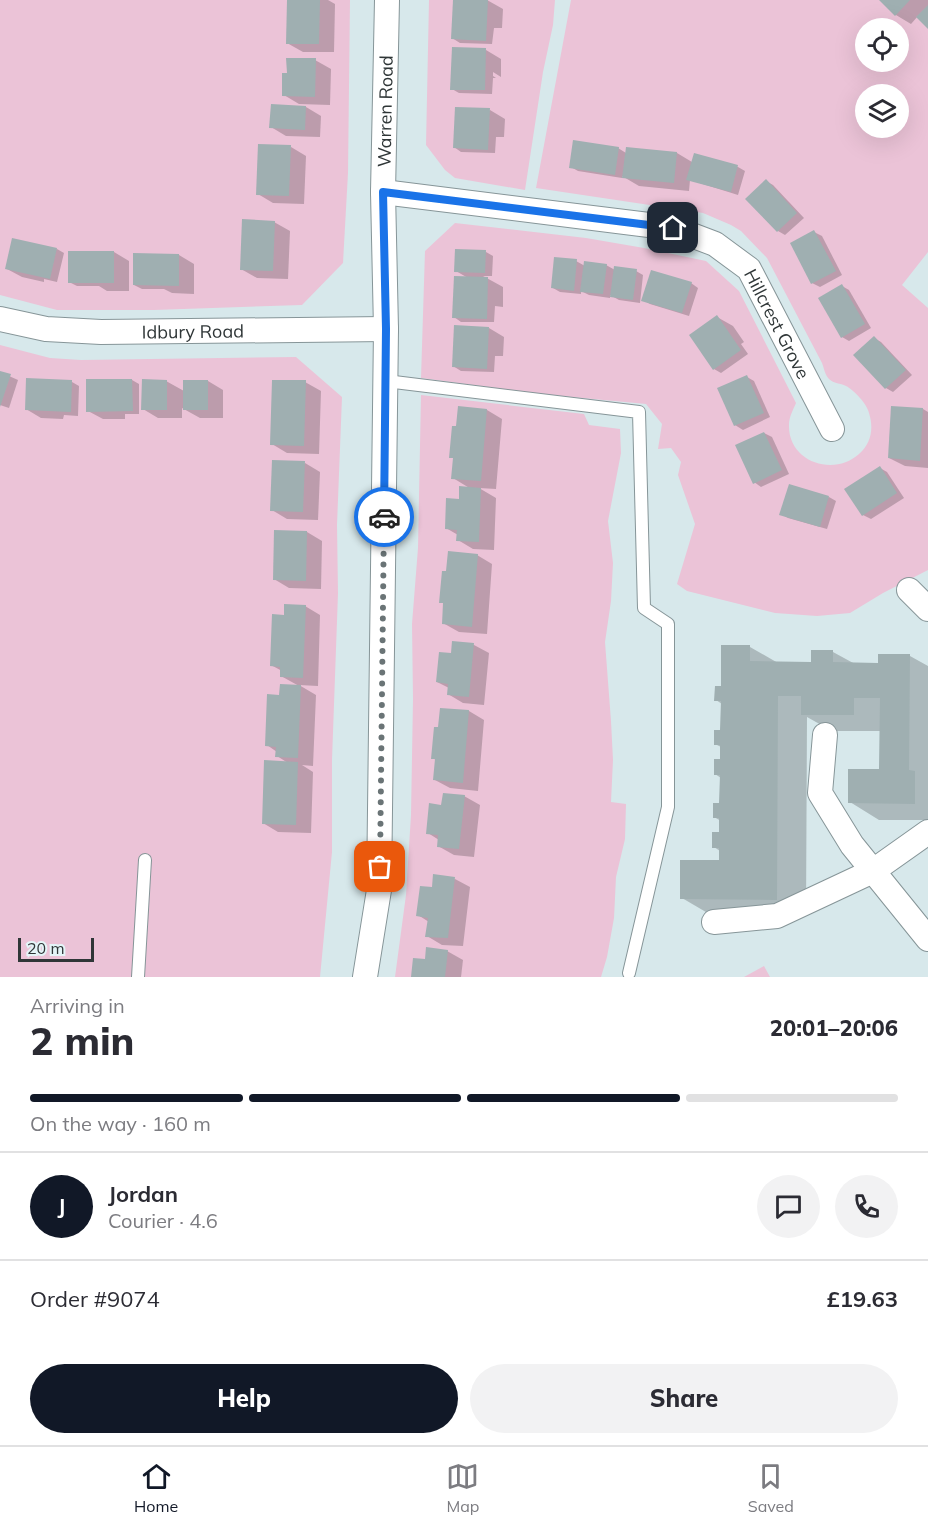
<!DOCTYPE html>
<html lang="en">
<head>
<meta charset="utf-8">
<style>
	:root { --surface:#fff; --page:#f2f2f3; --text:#2b2b33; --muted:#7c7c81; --line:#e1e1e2; --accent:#111827 }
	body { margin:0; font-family:Mulish,sans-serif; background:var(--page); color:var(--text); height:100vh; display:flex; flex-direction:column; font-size:22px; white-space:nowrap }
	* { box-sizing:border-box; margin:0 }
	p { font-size:20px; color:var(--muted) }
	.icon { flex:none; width:33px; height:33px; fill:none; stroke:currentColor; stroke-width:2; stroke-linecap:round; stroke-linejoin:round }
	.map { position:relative; height:977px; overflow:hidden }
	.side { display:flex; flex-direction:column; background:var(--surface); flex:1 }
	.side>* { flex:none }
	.buttons { position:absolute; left:855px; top:18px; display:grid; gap:12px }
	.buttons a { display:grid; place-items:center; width:54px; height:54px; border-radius:50%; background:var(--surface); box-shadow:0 6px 24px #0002; font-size:30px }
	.scale { position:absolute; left:18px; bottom:15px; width:76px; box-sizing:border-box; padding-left:6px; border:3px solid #2f3637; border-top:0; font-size:16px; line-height:21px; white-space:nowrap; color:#2f3637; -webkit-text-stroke:4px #e4f5f8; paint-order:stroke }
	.pin { position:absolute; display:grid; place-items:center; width:51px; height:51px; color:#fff; margin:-26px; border-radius:12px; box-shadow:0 3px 9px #0006 }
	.courier { position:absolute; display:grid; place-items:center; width:60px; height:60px; margin:-30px; border:4px solid #1a73e8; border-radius:50%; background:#fff; color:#222; box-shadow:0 2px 8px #0007 }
	.overview em { font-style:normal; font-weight:800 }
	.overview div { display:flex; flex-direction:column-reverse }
	.overview { display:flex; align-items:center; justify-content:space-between; height:102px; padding:0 30px }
	h1 { font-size:39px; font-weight:800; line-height:45px }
	.bar { display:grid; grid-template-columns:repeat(4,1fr); gap:9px 6px; align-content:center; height:72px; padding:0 30px }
	.bar i { height:8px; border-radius:4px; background:var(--line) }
	.bar .selected { background:var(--accent) }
	.bar p { grid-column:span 4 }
	.line { display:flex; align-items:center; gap:15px; padding:0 30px; border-top:2px solid var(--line) }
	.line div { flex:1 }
	.round { display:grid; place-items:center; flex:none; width:63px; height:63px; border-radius:32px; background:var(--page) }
	.action { display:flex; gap:12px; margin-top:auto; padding:12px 30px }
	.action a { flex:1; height:69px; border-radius:36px; background:var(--accent); color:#fff; font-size:24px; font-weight:800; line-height:69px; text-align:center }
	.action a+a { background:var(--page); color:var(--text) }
	.dock { display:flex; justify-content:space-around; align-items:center; height:84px; border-top:2px solid var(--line); background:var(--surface); font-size:16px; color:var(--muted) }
	.dock a { display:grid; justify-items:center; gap:3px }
	.dock .selected { color:var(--accent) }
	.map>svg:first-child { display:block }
</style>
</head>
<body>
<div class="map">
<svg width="928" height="977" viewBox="0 0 928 977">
	<rect width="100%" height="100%" fill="#d7e8eb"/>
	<g fill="#ebc3d7" fill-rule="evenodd">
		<polygon points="0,0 350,0 348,173 343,263 302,305 154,310 57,310 0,295"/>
		<polygon points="429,0 555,0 553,25 543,72 525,190 455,178 445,170 426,145"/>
		<path d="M 571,0 L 928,0 L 928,252 L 902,285 L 928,308 L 928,570 L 883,593 L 850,613 L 817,616 L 775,613 L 687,591 L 677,584 L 695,524 L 678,475 L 681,462 L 671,448 L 658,449 L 662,424 L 646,404 L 540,394 L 421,378 L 425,251 L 455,223 L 586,238 L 644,248 L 706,261 L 739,291 L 796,403 C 793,410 789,417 789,425 C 788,462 834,477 859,454 C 871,443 874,429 869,413 C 867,404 854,390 846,386 C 840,383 834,384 829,379 C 825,375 824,368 822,363 L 767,258 L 741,231 L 731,225 L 703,213 L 536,188 ZM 866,28 L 898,28 L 898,62 L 866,62 ZM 866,94 L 898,94 L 898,128 L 866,128 Z"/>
		<polygon points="0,345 50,358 81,360 296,357 342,397 337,525 338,593 332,760 332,852 320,977 0,977"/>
		<polygon points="421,395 584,414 589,425 620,429 621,453 608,521 613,563 611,601 605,642 611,721 613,760 611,802 626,804 625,839 616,877 614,918 607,957 601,977 395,977 406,895 411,815 413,699 412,624 418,548"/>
		<polygon points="764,966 770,977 744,977"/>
	</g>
	<g fill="#0003">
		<polygon points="289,0 328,0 335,4 334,52 303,52 287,43"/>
		<polygon points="454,0 487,0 503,9 502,28 494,28 492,44 460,43 452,38"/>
		<polygon points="881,0 928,0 928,27 918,16 911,24 896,15"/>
		<polygon points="486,50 501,59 501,77 493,72 493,76 496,78 493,78 492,94 459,93 452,89"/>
		<polygon points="315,60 331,69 330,105 299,104 284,95 288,75"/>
		<polygon points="306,107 321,116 320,137 286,136 271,127"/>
		<polygon points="490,110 505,119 504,137 496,137 495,153 461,152 454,147"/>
		<polygon points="291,147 306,156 304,204 273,203 258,194"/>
		<polygon points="618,148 626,153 677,153 692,162 695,154 738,167 745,171 738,195 690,180 689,191 639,186 622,176 622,178 578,171 571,167"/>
		<polygon points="766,181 773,185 804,218 785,235 778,231 747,199"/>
		<polygon points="274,222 290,231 288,279 257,278 241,269"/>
		<polygon points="814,232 822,236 842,275 820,287 812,283"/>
		<polygon points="57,249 64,253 57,282 44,279 44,282 22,277 7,269"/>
		<polygon points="70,252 114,252 129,261 129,291 107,291 99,286 77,286 69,282"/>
		<polygon points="486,252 493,256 492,276 483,276 503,287 503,307 495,306 494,322 461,322 454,317 468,278 456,271"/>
		<polygon points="179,255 194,264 194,294 172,293 164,289 142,289 134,285"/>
		<polygon points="576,261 585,266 606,265 615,270 636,271 643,275 640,303 619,300 610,295 610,298 589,295 581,291 581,294 560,292 553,288"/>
		<polygon points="691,283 698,288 689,316 650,304 643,300"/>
		<polygon points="842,286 849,290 871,328 849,341 842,337"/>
		<polygon points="717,317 733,326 744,342 741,344 748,354 721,373 714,369"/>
		<polygon points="489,328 504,337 503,356 495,356 494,372 461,371 453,366"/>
		<polygon points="874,338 881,342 912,375 893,392 886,388"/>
		<polygon points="0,372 18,380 9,408 0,405"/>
		<polygon points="747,377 754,381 770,417 743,430 735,425"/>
		<polygon points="132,380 139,384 139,414 125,414 125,419 103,419 88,411"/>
		<polygon points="166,381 184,391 208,381 223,390 223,418 200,418 182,408 182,418 158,418 143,409"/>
		<polygon points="72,382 79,386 78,416 64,415 63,419 41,418 26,409"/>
		<polygon points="305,382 321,391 319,454 287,453 272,444"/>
		<polygon points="893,407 923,409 928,412 928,468 905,466 889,458"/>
		<polygon points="459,408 487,410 502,419 496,489 479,488 496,498 494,550 473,549 458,540 458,535 446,528 460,500 471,489 453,478 455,459 451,457 457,428"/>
		<polygon points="764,433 772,437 789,474 761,487 754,482"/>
		<polygon points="305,463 320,472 318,520 287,519 272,510"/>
		<polygon points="880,468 887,472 904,498 871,519 863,515 847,490"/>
		<polygon points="829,497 836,501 827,529 788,518 781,514"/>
		<polygon points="276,531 307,532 322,541 321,589 289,588 274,579"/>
		<polygon points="477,555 492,564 487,634 459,632 443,623 445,604 441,602 448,572"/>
		<polygon points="305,606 320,615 318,686 299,685 316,695 313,766 302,765 313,772 311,833 278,832 263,823 288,763 277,756 277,752 267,745 281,696 299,686 281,676 282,671 271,665 285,617"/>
		<polygon points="454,642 474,645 489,653 484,705 463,703 448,694 449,688 437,682 452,655"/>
		<polygon points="722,646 750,647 778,663 813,663 833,652 855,664 879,664 910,656 928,666 928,820 879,820 850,802 880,771 881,731 832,731 807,717 806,916 711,915 682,898 720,861 720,851 714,847 721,834 721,821 714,817 721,805 721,778 715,774 721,760 721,747 715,744 722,732 722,704 716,700 722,688"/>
		<polygon points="441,709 469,711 484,720 478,791 450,788 435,780 437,761 433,758 439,729"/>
		<polygon points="464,796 480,805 474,857 454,855 438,846 439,840 428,833 443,806"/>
		<polygon points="455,879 470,887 463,946 442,945 427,936 429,922 418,915 433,888"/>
		<polygon points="447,951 463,960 461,977 412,977 426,961"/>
	</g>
	<g fill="#9fafb1">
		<polygon points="287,0 320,0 319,44 286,44"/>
		<polygon points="453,0 488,0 486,41 451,39"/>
		<polygon points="879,0 910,0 895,16"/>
		<polygon points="928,5 928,29 916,17"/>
		<polygon points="452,47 486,48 485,90 450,90"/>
		<polygon points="286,58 316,58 315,97 282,96 282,73 287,73"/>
		<polygon points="271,104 306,106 305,130 269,128"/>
		<polygon points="455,107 490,108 488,150 453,148"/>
		<polygon points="573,140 619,147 615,175 569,168"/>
		<polygon points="258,144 291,145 289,196 256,195"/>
		<polygon points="626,147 677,152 674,183 622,178"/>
		<polygon points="694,153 738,165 731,192 686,180"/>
		<polygon points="766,179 797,213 777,232 745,199"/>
		<polygon points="242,219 275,221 273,271 240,270"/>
		<polygon points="814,230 836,271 811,284 790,243"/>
		<polygon points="12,238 57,248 50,279 5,269"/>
		<polygon points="455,249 486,250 485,273 454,272"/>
		<rect x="68" y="251" width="46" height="32"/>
		<polygon points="133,253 179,254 179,286 133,285"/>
		<polygon points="554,257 577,259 574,291 551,288"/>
		<polygon points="584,261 607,264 603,294 580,292"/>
		<polygon points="614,266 637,269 633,300 610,297"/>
		<polygon points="651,270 692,282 682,313 641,301"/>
		<polygon points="454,276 488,277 487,319 452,318"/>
		<polygon points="842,284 865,324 841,338 818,298"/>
		<polygon points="717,315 741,350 713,370 689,335"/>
		<polygon points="454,325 489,327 487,369 452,367"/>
		<polygon points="874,336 906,370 885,389 853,355"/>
		<polygon points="0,371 11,374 0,407"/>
		<polygon points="747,375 764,413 734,426 717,388"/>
		<polygon points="26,378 72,380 71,412 25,410"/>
		<polygon points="86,379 132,379 133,411 86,412"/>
		<polygon points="142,379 167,380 167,410 141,410"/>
		<rect x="183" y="380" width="25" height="30"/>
		<polygon points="272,380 306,380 304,446 270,445"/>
		<polygon points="458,406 487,409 481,481 451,479 453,458 449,458 452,426 456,426"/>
		<polygon points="891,406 923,408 920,461 888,458"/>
		<polygon points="764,432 782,470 753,484 735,445"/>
		<polygon points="272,460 305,461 303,512 270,511"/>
		<polygon points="880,466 897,493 862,516 844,489"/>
		<polygon points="789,484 829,496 820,527 779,515"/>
		<polygon points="459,486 481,488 479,542 456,541 457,530 445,529 446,498 459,499"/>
		<polygon points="274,530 307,531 306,581 273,580"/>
		<polygon points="448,551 478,554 472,627 442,624 443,603 439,603 442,571 446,571"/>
		<polygon points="284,604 306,605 303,678 280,677 280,667 270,666 272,614 284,615"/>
		<polygon points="452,641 474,643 469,697 447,695 448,684 436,682 439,652 451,653"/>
		<polygon points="721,645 750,645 750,661 811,662 811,650 833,650 833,662 878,663 878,654 910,654 909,770 915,771 915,804 848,803 848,769 879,769 880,698 854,698 854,715 801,715 801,696 778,696 777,900 680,899 680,860 719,860 719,848 712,848 712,832 719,832 719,818 713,818 713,803 719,803 720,775 714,775 714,759 720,759 720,745 714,745 714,730 720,730 721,701 714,701 715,686 721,686"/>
		<polygon points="280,684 301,685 298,758 275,757 276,747 265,746 267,694 279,695"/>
		<polygon points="440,708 469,710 463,783 433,780 435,759 431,759 434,727 438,727"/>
		<polygon points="264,760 298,762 296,825 262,824"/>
		<polygon points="443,793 465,795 459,849 437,847 438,835 426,834 429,803 441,805"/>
		<polygon points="433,874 455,877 448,938 425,937 428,918 416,916 420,886 432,887"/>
		<polygon points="426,947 448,950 445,977 411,977 413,958 425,959"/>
	</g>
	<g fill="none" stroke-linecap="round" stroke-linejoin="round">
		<defs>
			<g id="service">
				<polyline points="386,381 639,412 644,608 668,624 668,807 629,973"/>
				<polyline points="138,977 145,860"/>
			</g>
			<g id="minor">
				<path id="s1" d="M 383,192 L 673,228 L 715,244 L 749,269 L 832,429"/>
				<path id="s2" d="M 0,319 L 46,329 L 101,332 L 386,329"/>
				<polyline points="909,590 928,609"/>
				<polyline points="825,735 820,793 852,845 928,939"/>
				<polyline points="714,922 777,916 873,871 928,832"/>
				<path id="s3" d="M 365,977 L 379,890 L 386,329 L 383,192 L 387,0"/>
			</g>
		</defs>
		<use href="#service" stroke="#869598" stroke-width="14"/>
		<use href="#minor" stroke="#869598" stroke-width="26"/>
		<use href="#service" stroke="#fff" stroke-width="12"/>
		<use href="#minor" stroke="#fff" stroke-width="24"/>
	</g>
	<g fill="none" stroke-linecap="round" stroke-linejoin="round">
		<polyline stroke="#6a7476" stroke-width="6" stroke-dasharray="0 10.8" points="380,867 384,517"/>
		<polyline stroke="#1a73e8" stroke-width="8" points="384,517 386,329 383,192 673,228"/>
	</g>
	<g text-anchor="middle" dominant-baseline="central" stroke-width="4.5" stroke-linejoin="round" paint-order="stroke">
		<g font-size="18" fill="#2f3637" stroke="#e4f5f8">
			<text stroke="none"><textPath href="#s3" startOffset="867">Warren Road</textPath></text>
			<text stroke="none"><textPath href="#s1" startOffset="441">Hillcrest Grove</textPath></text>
			<text stroke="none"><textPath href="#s2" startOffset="194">Idbury Road</textPath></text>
		</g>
	</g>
</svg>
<div class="buttons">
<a><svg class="icon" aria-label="locate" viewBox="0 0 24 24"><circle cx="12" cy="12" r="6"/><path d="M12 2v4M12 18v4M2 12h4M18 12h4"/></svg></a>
<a><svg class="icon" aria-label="layers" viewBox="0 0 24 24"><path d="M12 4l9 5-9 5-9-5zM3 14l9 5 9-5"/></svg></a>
</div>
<div class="scale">20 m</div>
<div class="pin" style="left:380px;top:867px;background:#ea580c"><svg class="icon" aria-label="bag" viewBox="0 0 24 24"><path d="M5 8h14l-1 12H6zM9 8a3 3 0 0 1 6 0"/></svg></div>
<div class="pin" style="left:673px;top:228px;background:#1f2937"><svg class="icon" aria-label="home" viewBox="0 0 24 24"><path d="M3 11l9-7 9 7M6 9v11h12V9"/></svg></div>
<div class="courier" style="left:384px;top:517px"><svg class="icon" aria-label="car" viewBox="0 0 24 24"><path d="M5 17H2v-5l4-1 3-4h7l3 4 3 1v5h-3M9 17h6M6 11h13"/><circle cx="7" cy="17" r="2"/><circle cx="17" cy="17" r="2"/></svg></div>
</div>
<section class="side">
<div class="overview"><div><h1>2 min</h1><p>Arriving in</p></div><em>20:01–20:06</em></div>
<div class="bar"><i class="selected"></i><i class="selected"></i><i class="selected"></i><i></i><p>On the way · 160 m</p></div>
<div class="line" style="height:108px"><b class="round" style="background:var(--accent);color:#fff">J</b><div><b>Jordan</b><p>Courier · 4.6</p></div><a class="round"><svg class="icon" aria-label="chat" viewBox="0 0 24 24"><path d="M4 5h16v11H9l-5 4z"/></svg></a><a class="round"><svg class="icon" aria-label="phone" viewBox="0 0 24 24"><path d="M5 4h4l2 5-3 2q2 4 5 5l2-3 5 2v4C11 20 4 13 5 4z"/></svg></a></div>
<div class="line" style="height:78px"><div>Order #9074</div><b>£19.63</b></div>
<div class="action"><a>Help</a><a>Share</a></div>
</section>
<nav class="dock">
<a class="selected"><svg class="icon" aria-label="home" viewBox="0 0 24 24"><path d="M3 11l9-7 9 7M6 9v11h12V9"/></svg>Home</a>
<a><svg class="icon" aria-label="map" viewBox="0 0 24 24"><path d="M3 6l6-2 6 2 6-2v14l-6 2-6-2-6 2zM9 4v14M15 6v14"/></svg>Map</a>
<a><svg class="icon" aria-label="saved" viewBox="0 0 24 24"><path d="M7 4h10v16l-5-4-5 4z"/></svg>Saved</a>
</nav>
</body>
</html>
